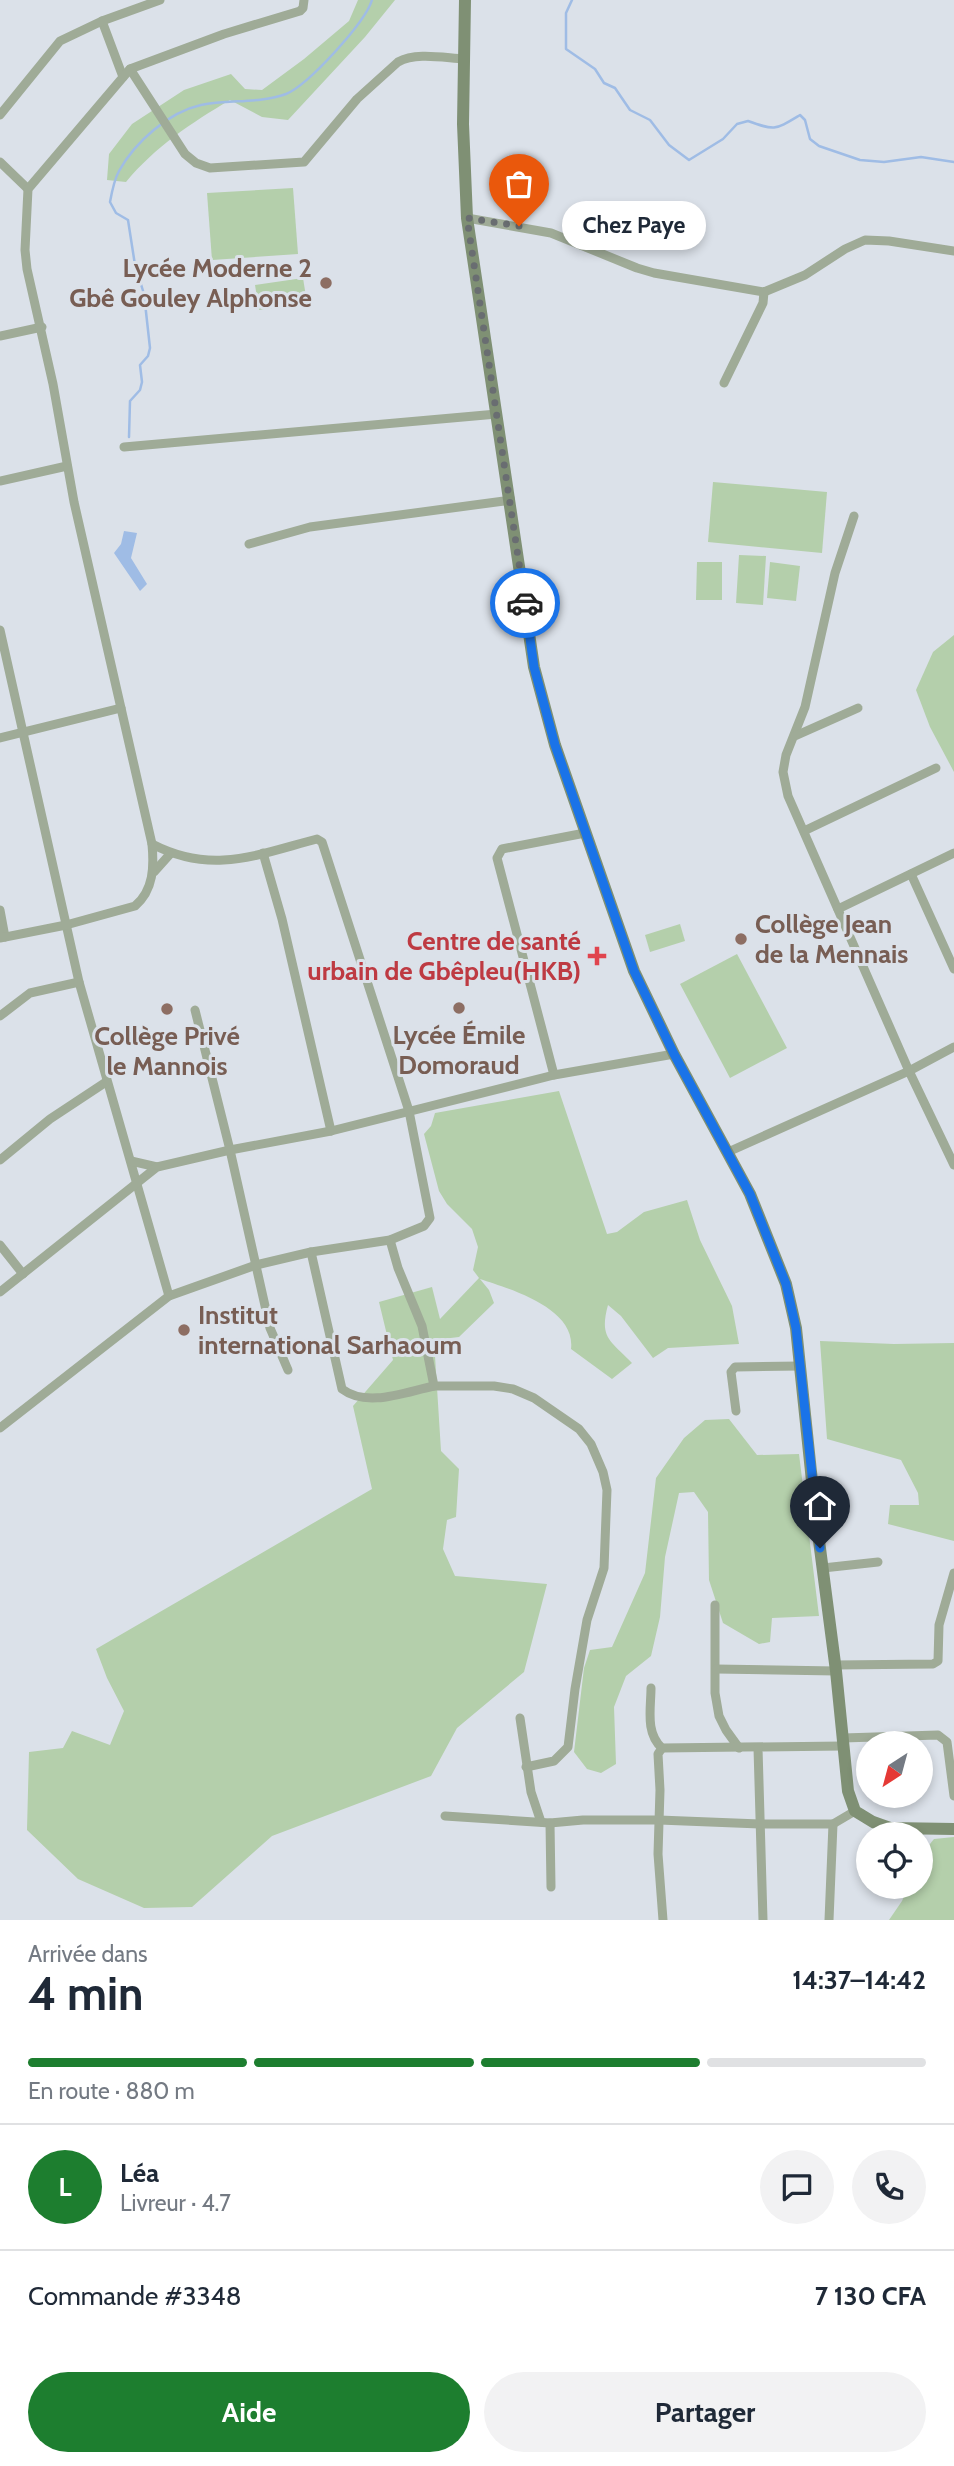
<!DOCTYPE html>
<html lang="fr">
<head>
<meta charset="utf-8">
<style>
	:root { --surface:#fff; --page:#f2f2f3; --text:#1f2937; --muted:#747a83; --line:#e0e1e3; --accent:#1d7e2f }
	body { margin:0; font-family:Cabin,sans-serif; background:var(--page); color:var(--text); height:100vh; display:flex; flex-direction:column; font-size:26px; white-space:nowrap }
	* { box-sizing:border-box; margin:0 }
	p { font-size:23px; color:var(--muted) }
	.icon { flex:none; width:38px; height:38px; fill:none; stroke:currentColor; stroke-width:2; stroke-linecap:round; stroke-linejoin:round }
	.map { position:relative; height:1920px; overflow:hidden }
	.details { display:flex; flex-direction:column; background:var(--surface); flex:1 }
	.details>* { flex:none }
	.needle { width:46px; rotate:216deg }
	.buttons { position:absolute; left:856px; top:1731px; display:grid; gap:14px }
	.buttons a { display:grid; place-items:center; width:77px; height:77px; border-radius:50%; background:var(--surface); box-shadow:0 4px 10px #0003; font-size:35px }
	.pin { position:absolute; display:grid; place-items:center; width:60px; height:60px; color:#fff; margin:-72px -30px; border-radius:50% 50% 50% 0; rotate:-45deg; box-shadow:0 0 7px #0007 }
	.pin .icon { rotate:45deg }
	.courier { position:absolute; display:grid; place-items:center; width:70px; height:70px; margin:-35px; border:5px solid #1a73e8; border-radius:50%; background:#fff; color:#222; box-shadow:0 2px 9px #0007 }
	.bubble { position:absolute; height:49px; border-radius:24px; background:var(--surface); box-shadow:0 4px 10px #0003; font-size:23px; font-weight:700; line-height:49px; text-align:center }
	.overview em { font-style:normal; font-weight:700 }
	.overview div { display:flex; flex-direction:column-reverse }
	.overview { display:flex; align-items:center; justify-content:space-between; height:119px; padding:0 28px }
	h1 { font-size:46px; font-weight:700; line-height:52px }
	.bar { display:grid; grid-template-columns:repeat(4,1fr); gap:10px 7px; align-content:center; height:84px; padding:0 28px }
	.bar i { height:9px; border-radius:5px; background:var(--line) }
	.bar .active { background:var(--accent) }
	.bar p { grid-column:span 4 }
	.line { display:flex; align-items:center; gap:18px; padding:0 28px; border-top:2px solid var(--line) }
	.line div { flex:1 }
	.round { display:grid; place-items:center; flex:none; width:74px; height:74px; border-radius:37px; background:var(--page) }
	.primary-button { display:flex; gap:14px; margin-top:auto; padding:14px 28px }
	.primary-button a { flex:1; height:80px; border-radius:42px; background:var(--accent); color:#fff; font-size:28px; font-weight:700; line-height:80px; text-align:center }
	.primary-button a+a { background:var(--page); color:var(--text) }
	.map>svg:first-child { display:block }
</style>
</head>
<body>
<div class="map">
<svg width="954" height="1920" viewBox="0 0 954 1920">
	<rect width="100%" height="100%" fill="#dbe1e9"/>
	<g fill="#b4cfab">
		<path d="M 358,0 L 395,0 L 365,37 L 288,120 L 262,117 L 230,100 C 191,123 155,147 126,182 L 107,180 L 109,154 L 132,124 L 184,90 L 231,74 L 245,89 L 262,90 L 304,59 L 349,21 Z"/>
		<polygon points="293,188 298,254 212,260 207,193"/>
		<polygon points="303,278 307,303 259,310 255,285"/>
		<polygon points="713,482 827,492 822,553 708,542"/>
		<polygon points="739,555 766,556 763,605 736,603"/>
		<polygon points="697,562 722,562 722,600 696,600"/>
		<polygon points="770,562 800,566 796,601 767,598"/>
		<polygon points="954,635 954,772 930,727 916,690 933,652"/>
		<polygon points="680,924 685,941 650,952 645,935"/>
		<polygon points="737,954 787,1048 730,1078 680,984"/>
		<path d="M 559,1091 L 607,1234 L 617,1232 L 644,1212 L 687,1200 L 700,1240 L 732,1306 L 739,1344 L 668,1348 L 653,1358 L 621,1316 L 608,1305 C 599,1338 610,1340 632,1363 L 612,1379 L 571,1349 C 576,1308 510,1289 480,1279 L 489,1290 L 494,1303 L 459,1337 L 434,1340 L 441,1451 L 459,1469 L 456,1517 L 447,1520 L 443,1549 L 455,1576 L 547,1584 L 524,1672 L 457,1728 L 431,1776 L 272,1836 L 192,1907 L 144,1908 L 78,1879 L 27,1830 L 29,1752 L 63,1748 L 72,1731 L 110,1745 L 124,1711 L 107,1678 L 96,1649 L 372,1489 L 353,1406 L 393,1360 L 379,1302 L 432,1287 L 440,1319 L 479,1278 L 473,1270 L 478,1247 L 472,1229 L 447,1204 L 439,1191 L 424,1134 L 431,1126 L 435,1113 Z"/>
		<polygon points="820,1341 894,1344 954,1343 954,1541 888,1524 890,1505 919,1505 918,1493 901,1460 827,1439"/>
		<polygon points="729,1419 757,1455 799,1454 819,1616 772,1618 770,1642 759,1644 723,1623 709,1580 708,1512 694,1492 679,1493 665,1557 660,1617 651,1656 626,1676 614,1707 616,1764 601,1773 587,1769 574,1752 584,1668 590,1650 612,1647 645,1573 656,1478 684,1438 705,1420"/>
		<path d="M 954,1837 L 954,1920 L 889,1920 L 902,1901 L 908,1887 L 920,1886 C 920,1864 919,1857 934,1839 Z"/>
	</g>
	<polygon fill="#9fbce5" points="124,531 137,533 131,558 147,584 140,591 114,553 121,544"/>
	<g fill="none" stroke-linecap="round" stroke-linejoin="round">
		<g stroke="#9fbce5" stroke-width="2.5">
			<path d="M 572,0 L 566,13 L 566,49 L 595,69 L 604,83 L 615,88 L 630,110 L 650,120 L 669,145 L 689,160 L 723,139 L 737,124 L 748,121 C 775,131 775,130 800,115 L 805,120 L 810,139 L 819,146 L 860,160 L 884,162 L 921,157 L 954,162"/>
			<path d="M 129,437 L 130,401 L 140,390 L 142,382 L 140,365 L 148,356 L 150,348 L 144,294 L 135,265 L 128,220 L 116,213 L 110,202 C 112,191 114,180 119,171 C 135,142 169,112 201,105 C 229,99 259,104 286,94 C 308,85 365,23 372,0"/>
		</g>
		<g stroke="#9fab97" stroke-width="9">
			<polyline points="102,21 123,77"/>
			<path d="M 130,69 L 185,154 L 196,163 L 210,168 L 304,162 L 357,99 L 398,62 C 416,52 444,58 464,59"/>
			<polyline points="0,115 60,41 102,21 160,0"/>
			<polyline points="0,162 28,189"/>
			<polyline points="467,218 551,233 637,268 654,273 764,292 805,275 845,249 865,240 889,241 954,251"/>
			<polyline points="0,336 42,327"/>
			<polyline points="724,383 763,303 764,292"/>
			<polyline points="124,447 497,414"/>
			<polyline points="0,481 67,466"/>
			<polyline points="854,516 835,573 805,707 786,755 783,772 788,796 909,1071 954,1165"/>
			<polyline points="249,544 310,527 504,501 510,498"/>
			<polyline points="0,630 79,982 169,1296"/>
			<polyline points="795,736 858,708"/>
			<polyline points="0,738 121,708"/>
			<polyline points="804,831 936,768"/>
			<polyline points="263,853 282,919 331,1131"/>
			<polyline points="154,872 171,853"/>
			<polyline points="911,874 954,969"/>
			<polyline points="838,909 954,853"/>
			<polyline points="0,910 5,937"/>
			<path d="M 0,938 L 66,925 L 135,906 C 154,890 154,866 152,844 L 74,502 L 53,384 L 27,269 L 25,250 L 28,189 L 130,69 L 224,34 L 300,11 L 303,8 L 304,0"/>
			<polyline points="195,1010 230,1150 270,1328 288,1370"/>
			<polyline points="0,1016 30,993 79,982"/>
			<polyline points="554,1075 497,858 502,849 585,833"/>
			<polyline points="728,1152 909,1071 954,1047"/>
			<polyline points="0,1160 50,1119 106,1082"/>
			<polyline points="131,1161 157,1167"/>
			<polyline points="390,1240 398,1268 422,1326 434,1386 494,1386 513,1389 534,1398 579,1429 591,1444 603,1472 607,1490 604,1568 587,1620 575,1689 568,1747 554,1761 526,1767"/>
			<polyline points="0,1245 23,1274"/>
			<path d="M 311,1252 L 342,1389 C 367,1408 405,1392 434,1386"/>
			<polyline points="0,1292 157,1167 230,1150 331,1131 554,1075 674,1054"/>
			<polyline points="736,1411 731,1372 735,1367 800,1366"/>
			<path d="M 0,1428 L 169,1296 L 256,1265 L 311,1252 L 390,1240 L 424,1226 L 430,1218 L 409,1111 L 322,842 L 317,839 C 256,855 212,875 152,844"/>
			<polyline points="823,1568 878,1562"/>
			<polyline points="715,1605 715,1693 719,1716 726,1730 739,1748"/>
			<polyline points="835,1665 933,1664 938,1661 939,1625 954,1573"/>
			<polyline points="716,1669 836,1671"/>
			<path d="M 651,1688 C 651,1708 645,1733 662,1748 L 843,1746"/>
			<polyline points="520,1718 531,1792 541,1822"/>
			<polyline points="843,1738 938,1735 947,1742 954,1796"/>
			<polyline points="662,1748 658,1754 660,1790 658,1854 663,1920"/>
			<polyline points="758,1748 763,1920"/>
			<polyline points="445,1816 550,1823 583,1820 659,1820 760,1824 833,1824 855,1811"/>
			<polyline points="550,1823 551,1887"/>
			<polyline points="829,1920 833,1824"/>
		</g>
		<polyline stroke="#7f9074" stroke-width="12" points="465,0 463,124 467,218 534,667 555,745 634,971 674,1054 750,1194 786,1284 796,1328 815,1510 836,1671 848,1791 855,1811 873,1822 890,1828 954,1829"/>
	</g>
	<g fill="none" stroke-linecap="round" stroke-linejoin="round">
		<polyline stroke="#696d71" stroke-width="7" stroke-dasharray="0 12.6" points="519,226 467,218 525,603"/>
		<polyline stroke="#1a73e8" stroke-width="9" points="525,603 534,667 555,745 634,971 674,1054 750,1194 786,1284 796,1328 820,1548"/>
	</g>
	<g fill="#8d6e63" stroke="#dbe1e9" stroke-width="2.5">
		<circle cx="326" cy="283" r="7"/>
		<circle cx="741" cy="939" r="7"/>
		<circle cx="459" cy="1008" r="7"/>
		<circle cx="167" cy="1009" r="7"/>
		<circle cx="184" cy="1330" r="7"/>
	</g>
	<path fill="#e0444e" stroke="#dbe1e9" stroke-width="2.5" d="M593.5 945.5h7v7h7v7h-7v7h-7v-7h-7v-7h7z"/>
	<g text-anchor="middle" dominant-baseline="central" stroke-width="6" stroke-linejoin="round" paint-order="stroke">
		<g font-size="26" font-weight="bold" fill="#785e54" stroke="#dbe1e9" text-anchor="start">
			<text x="312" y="268" text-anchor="end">Lycée Moderne 2<tspan x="312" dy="30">Gbê Gouley Alphonse</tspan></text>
			<text x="755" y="924">Collège Jean<tspan x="755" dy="30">de la Mennais</tspan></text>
			<text x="459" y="1035" text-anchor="middle">Lycée Émile<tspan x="459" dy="30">Domoraud</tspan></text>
			<text x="167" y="1036" text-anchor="middle">Collège Privé<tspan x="167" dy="30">le Mannois</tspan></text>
			<text x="198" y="1315">Institut<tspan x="198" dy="30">international Sarhaoum</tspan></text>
		</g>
		<g font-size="26" font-weight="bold" fill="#be3a42" stroke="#dbe1e9" text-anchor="end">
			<text x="581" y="941">Centre de santé<tspan x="581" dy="30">urbain de Gbêpleu(HKB)</tspan></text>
		</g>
	</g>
</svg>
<div class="buttons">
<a><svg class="needle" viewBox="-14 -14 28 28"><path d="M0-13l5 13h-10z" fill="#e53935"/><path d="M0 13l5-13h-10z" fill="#747a83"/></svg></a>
<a><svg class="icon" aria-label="locate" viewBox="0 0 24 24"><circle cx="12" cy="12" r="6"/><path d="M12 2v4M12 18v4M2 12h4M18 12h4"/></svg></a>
</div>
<div class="pin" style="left:519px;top:226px;background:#ea580c"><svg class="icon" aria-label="bag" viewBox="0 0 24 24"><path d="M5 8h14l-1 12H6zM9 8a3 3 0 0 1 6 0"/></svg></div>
<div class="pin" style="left:820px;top:1548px;background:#1f2937"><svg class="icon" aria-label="home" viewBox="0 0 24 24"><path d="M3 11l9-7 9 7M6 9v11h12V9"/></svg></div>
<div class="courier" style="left:525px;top:603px"><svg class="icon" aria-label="car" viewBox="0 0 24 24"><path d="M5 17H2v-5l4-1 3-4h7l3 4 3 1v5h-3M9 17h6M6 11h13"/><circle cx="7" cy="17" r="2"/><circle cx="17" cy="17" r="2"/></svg></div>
<div class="bubble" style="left:562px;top:201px;width:144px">Chez Paye</div>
</div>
<section class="details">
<div class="overview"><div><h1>4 min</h1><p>Arrivée dans</p></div><em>14:37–14:42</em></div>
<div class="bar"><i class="active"></i><i class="active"></i><i class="active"></i><i></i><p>En route · 880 m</p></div>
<div class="line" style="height:126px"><b class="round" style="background:var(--accent);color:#fff">L</b><div><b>Léa</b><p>Livreur · 4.7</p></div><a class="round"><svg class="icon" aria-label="chat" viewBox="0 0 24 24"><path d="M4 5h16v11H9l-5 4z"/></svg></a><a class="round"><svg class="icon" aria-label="phone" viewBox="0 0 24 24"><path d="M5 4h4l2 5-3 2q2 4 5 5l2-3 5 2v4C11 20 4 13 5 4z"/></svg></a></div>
<div class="line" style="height:91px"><div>Commande #3348</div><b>7 130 CFA</b></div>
<div class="primary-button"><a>Aide</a><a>Partager</a></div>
</section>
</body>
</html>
